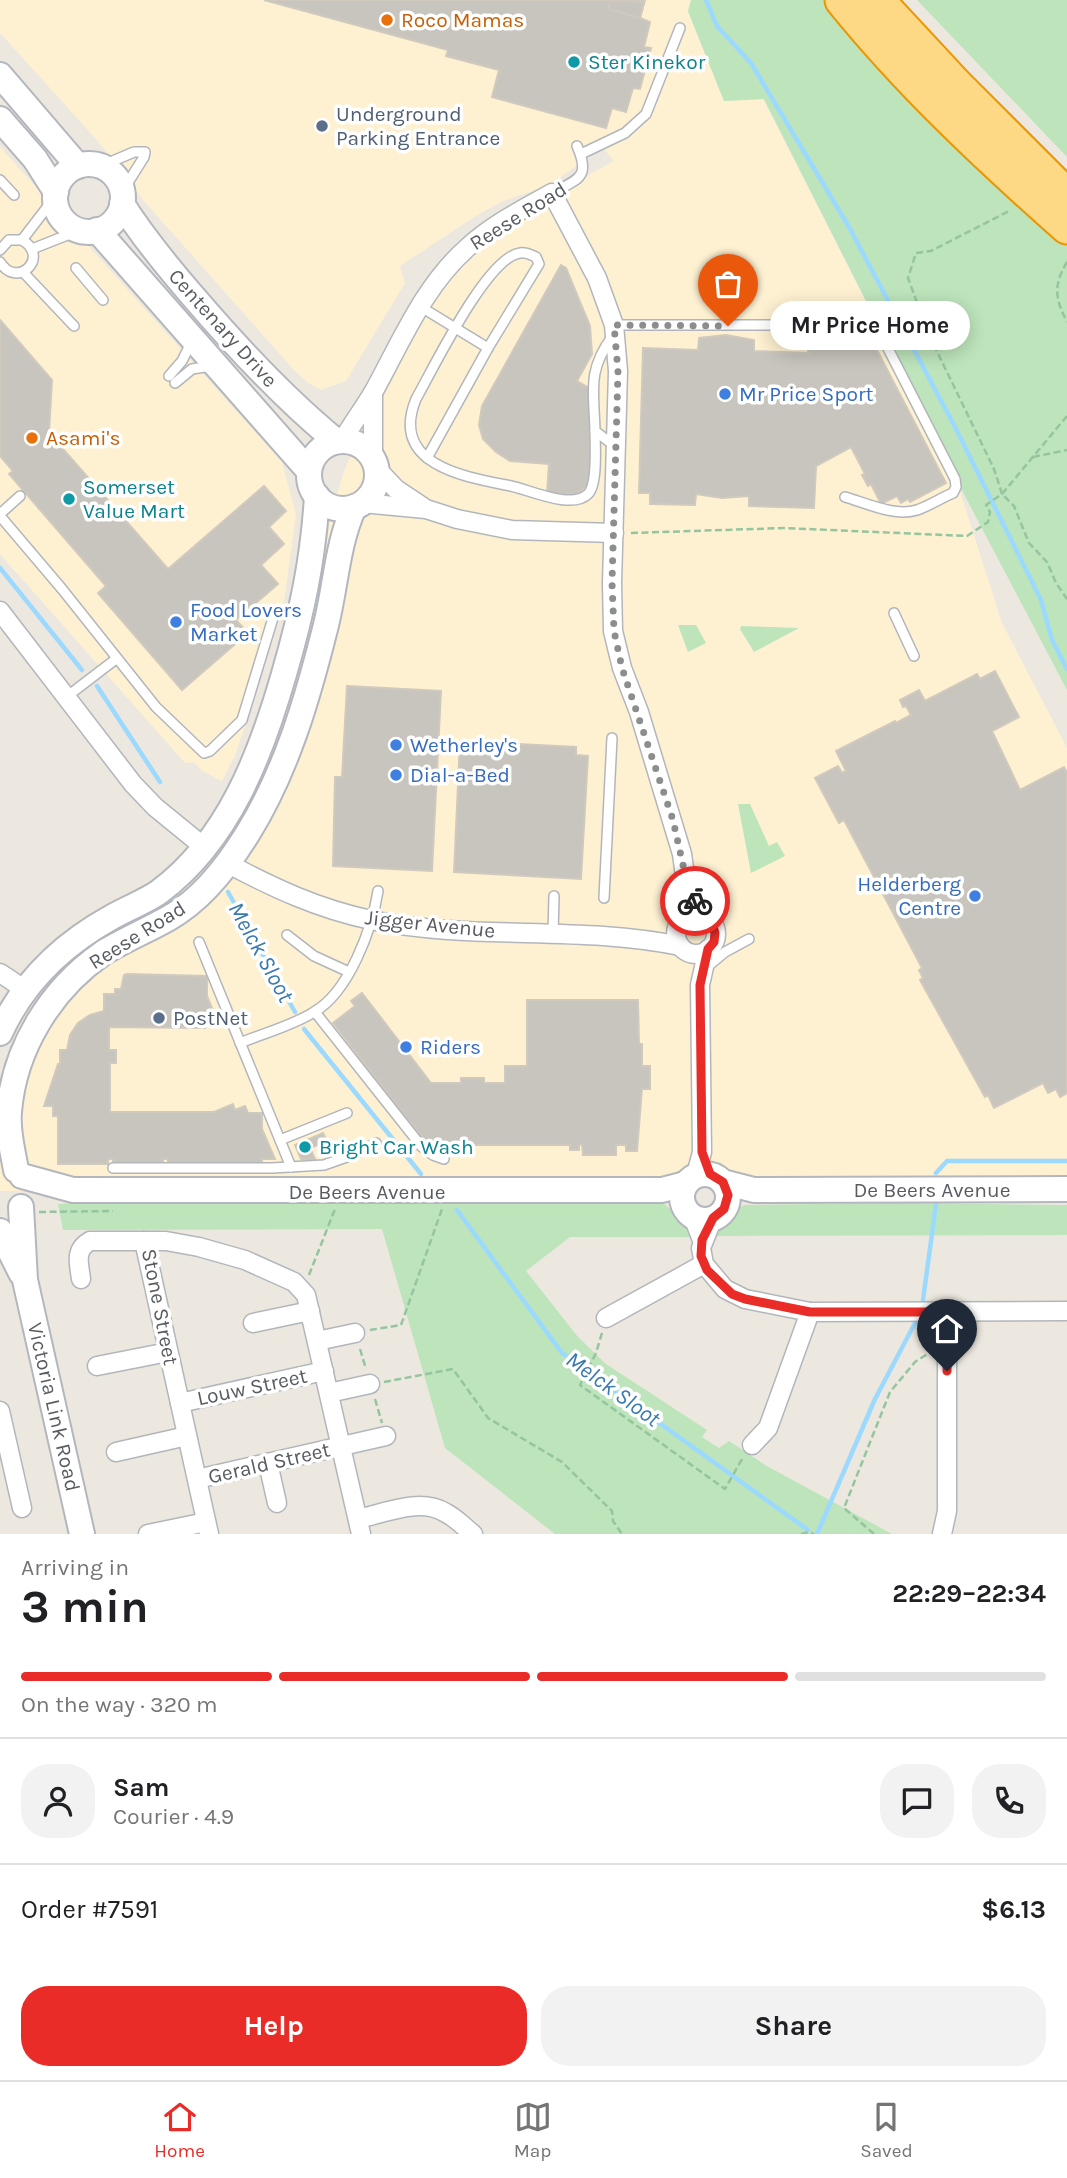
<!DOCTYPE html>
<html lang="en">
<head>
<meta charset="utf-8">
<style>
	:root { --surface:#fff; --page:#f2f2f2; --text:#202124; --muted:#757577; --line:#e0e0e0; --accent:#e92c27 }
	body { margin:0; font-family:Karla,sans-serif; background:var(--page); color:var(--text); height:100vh; display:flex; flex-direction:column; font-size:26px; white-space:nowrap }
	* { box-sizing:border-box; margin:0 }
	p { font-size:23px; color:var(--muted) }
	.icon { flex:none; width:38px; height:38px; fill:none; stroke:currentColor; stroke-width:2; stroke-linecap:round; stroke-linejoin:round }
	.map { position:relative; height:1534px; overflow:hidden }
	.details { display:flex; flex-direction:column; background:var(--surface); flex:1 }
	.details>* { flex:none }
	.pin { position:absolute; display:grid; place-items:center; width:60px; height:60px; color:#fff; margin:-72px -30px; border-radius:50% 50% 50% 0; rotate:-45deg; box-shadow:0 0 7px #0007 }
	.pin .icon { rotate:45deg }
	.courier { position:absolute; display:grid; place-items:center; width:70px; height:70px; margin:-35px; border:5px solid #e92c27; border-radius:50%; background:#fff; color:#222; box-shadow:0 2px 9px #0007 }
	.bubble { position:absolute; height:49px; border-radius:24px; background:var(--surface); box-shadow:0 4px 18px #0003; font-size:23px; font-weight:700; line-height:49px; text-align:center }
	.head em { font-style:normal; font-weight:700 }
	.head div { display:flex; flex-direction:column-reverse }
	.head { display:flex; align-items:center; justify-content:space-between; height:119px; padding:0 21px }
	h1 { font-size:46px; font-weight:700; line-height:52px }
	.bar { display:grid; grid-template-columns:repeat(4,1fr); gap:10px 7px; align-content:center; height:84px; padding:0 21px }
	.bar i { height:9px; border-radius:5px; background:var(--line) }
	.bar .selected { background:var(--accent) }
	.bar p { grid-column:span 4 }
	.line { display:flex; align-items:center; gap:18px; padding:0 21px; border-top:2px solid var(--line) }
	.line div { flex:1 }
	.round { display:grid; place-items:center; flex:none; width:74px; height:74px; border-radius:28px; background:var(--page) }
	.action { display:flex; gap:14px; margin-top:auto; padding:14px 21px }
	.action a { flex:1; height:80px; border-radius:28px; background:var(--accent); color:#fff; font-size:28px; font-weight:700; line-height:80px; text-align:center }
	.action a+a { background:var(--page); color:var(--text) }
	.menu { display:flex; justify-content:space-around; align-items:center; height:98px; border-top:2px solid var(--line); background:var(--surface); font-size:19px; color:var(--muted) }
	.menu a { display:grid; justify-items:center; gap:4px }
	.menu .selected { color:var(--accent) }
	.map>svg:first-child { display:block }
</style>
</head>
<body>
<div class="map">
<svg width="1067" height="1534" viewBox="0 0 1067 1534">
	<rect width="100%" height="100%" fill="#ece8df"/>
	<g fill="#fef1d2">
		<polygon points="0,0 691,0 688,12 724,101 763,99 956,479 1002,623 1067,748 1067,1186 0,1191 0,1078 20,1021 62,967 97,942 142,917 179,894 215,856 256,791 286,714 314,617 323,583 329,523 343,474 393,356 436,286 494,227 614,161 602,147 550,185 501,202 474,217 400,266 405,283 346,381 321,390 308,383 294,370 143,200 96,139 0,33"/>
		<polygon points="0,147 282,462 296,515 283,608 236,753 222,781 201,770 194,762 185,763 0,554"/>
	</g>
	<g fill="#bde4bb">
		<polygon points="691,0 828,0 1028,212 1067,246 1067,690 956,479 764,99 724,101 688,11"/>
		<polygon points="917,0 1067,0 1067,157"/>
		<polygon points="678,625 696,625 706,643 688,652"/>
		<polygon points="741,626 799,628 754,652 740,629"/>
		<polygon points="738,804 750,804 769,846 777,842 785,856 751,873"/>
		<polygon points="658,1199 678,1215 695,1237 570,1237 526,1271 578,1337 606,1364 707,1430 702,1437 719,1448 729,1441 765,1465 892,1534 555,1534 445,1448 382,1229 63,1230 58,1204 90,1202"/>
		<polygon points="902,1203 1067,1205 1067,1235 715,1236 739,1207 745,1205"/>
	</g>
	<g fill="none" stroke-linecap="round" stroke-linejoin="round">
		<g stroke="#9cd9ff" stroke-width="4.5">
			<polyline points="706,0 717,26 751,63 849,227 956,429 1041,600 1052,640 1067,669"/>
			<polyline points="0,568 82,670"/>
			<polyline points="97,686 160,782"/>
			<polyline points="228,892 295,1012"/>
			<polyline points="304,1029 421,1174"/>
			<polyline points="936,1173 947,1161 1067,1161"/>
			<polyline points="457,1210 562,1353 808,1530"/>
			<polyline points="923,1300 936,1204"/>
			<polyline points="817,1534 875,1399 915,1323"/>
		</g>
	</g>
	<g fill="#c8c5be" stroke="#d0c9be" stroke-width="2">
		<polygon points="264,0 645,0 640,18 650,22 644,47 651,48 640,89 633,88 626,112 612,108 606,128 492,97 499,70 446,56 448,50"/>
		<polygon points="611,0 644,2 640,18 608,9"/>
		<polygon points="561,265 566,268 590,326 592,354 577,381 591,389 589,483 577,495 547,493 549,464 510,461 496,452 483,439 479,425 482,406"/>
		<polygon points="0,320 52,380 49,433 168,569 264,486 286,511 269,527 284,544 261,565 278,584 236,620 248,633 182,690 98,593 106,586 9,474 13,471 0,456"/>
		<polygon points="864,325 946,483 910,502 908,499 901,503 897,496 881,504 871,484 868,486 862,475 865,474 851,447 816,466 814,508 749,506 749,496 722,498 696,494 695,505 650,504 650,493 639,493 643,348 698,350 699,338 726,335 754,340 754,351 809,353 807,348 812,345 827,341 828,343"/>
		<polygon points="995,671 1019,717 992,731 1020,790 1064,767 1067,773 1067,1093 1060,1097 1056,1089 1048,1093 1043,1083 994,1108 988,1095 985,1097 920,980 923,978 919,970 922,968 844,820 839,823 815,778 838,766 842,773 846,771 836,751 895,721 896,723 911,715 906,706 903,707 900,700 919,690 925,701 977,674 980,679"/>
		<polygon points="347,686 441,691 432,871 333,866 335,777 342,777"/>
		<polygon points="460,741 576,747 576,755 588,756 581,879 454,872"/>
		<polygon points="127,974 207,976 207,996 216,1018 207,1018 205,1028 109,1027 109,1050 116,1050 116,1063 110,1063 110,1112 214,1112 233,1104 235,1110 245,1106 248,1113 262,1113 262,1129 275,1159 262,1159 262,1164 168,1164 168,1159 163,1159 163,1164 113,1164 113,1159 108,1159 108,1164 58,1164 58,1116 53,1116 53,1106 44,1106 58,1064 60,1064 60,1050 67,1050 70,1035 78,1023 90,1015 104,1011 104,994 115,994 115,989 121,989 124,975"/>
		<polygon points="362,993 431,1083 461,1083 461,1078 484,1078 484,1083 505,1083 505,1066 527,1066 527,1000 638,1000 639,1044 642,1044 642,1066 650,1066 650,1089 642,1089 637,1151 626,1151 626,1145 616,1145 616,1155 583,1155 582,1144 579,1145 579,1150 570,1150 570,1145 442,1145 442,1150 436,1150 433,1144 428,1145 333,1023 355,1006 351,1001"/>
		<polygon points="323,1133 327,1141 310,1148 315,1159 301,1159 295,1145"/>
	</g>
	<g fill="none" stroke-linecap="round" stroke-linejoin="round">
		<defs>
			<g id="lane">
				<polyline points="581,154 625,133 646,114 680,28"/>
				<polyline points="101,166 134,152 145,152 144,157 122,192"/>
				<polyline points="0,180 14,195"/>
				<path d="M 552,193 C 578,179 591,178 577,146"/>
				<polyline points="22,240 55,197"/>
				<polyline points="32,249 80,230"/>
				<path d="M 0,250 L 9,240 L 22,240 C 51,257 17,290 0,262"/>
				<polyline points="76,268 103,300"/>
				<polyline points="23,272 74,326"/>
				<polyline points="421,307 488,348"/>
				<path d="M 614,325 L 802,325 L 851,311 L 865,313 L 878,329 L 955,479 L 956,487 L 953,493 C 941,498 929,506 917,510 C 895,517 866,503 845,497"/>
				<path d="M 612,337 C 587,371 594,391 595,431 L 616,447"/>
				<polyline points="169,376 182,361 191,343"/>
				<polyline points="175,383 192,369 211,366"/>
				<path d="M 427,458 L 488,348 L 539,264 L 536,257 C 531,255 526,252 520,253 C 487,257 433,369 416,399 C 389,465 465,477 511,486 C 530,490 572,510 588,494 C 598,484 595,445 595,431"/>
				<polyline points="0,514 20,496"/>
				<polyline points="0,516 62,589 156,707 204,753 210,751 242,720 273,618"/>
				<polyline points="894,613 914,656"/>
				<polyline points="65,698 116,659"/>
				<polyline points="604,898 612,738"/>
				<polyline points="553,934 554,896"/>
				<polyline points="287,935 314,956 349,972"/>
				<polyline points="199,942 291,1167"/>
				<polyline points="707,967 725,952 749,939"/>
				<polyline points="315,1012 422,1147 433,1155 444,1159"/>
				<path d="M 240,1043 C 264,1033 292,1026 314,1012 C 349,992 372,929 378,891"/>
				<polyline points="280,1140 347,1113"/>
				<polyline points="113,1168 272,1168 324,1165 355,1154 376,1143"/>
			</g>
			<g id="street">
				<path d="M 342,441 C 352,424 364,408 374,391 C 401,342 424,286 467,248 C 492,225 523,209 552,193 L 597,278 L 614,325 L 618,371 L 612,583 L 613,631 L 622,668 L 639,712 L 682,854 L 686,883 L 683,918"/>
				<polyline points="373,459 373,393"/>
				<polyline points="377,469 396,489 423,507"/>
				<polyline points="362,503 426,509 457,519 512,530 614,533"/>
				<polyline points="0,611 133,784 155,807 204,847"/>
				<path d="M 227,863 C 273,888 319,909 371,920 C 472,941 579,925 680,946"/>
				<circle cx="696" cy="934" r="20"/>
				<polyline points="0,973 24,989"/>
				<polyline points="696,1175 702,1152 700,985 708,949"/>
				<polyline points="693,1217 702,1240"/>
				<polyline points="713,1218 701,1248 704,1264 725,1289 745,1299 810,1312 1067,1311"/>
				<polyline points="144,1241 209,1534"/>
				<path d="M 81,1279 C 79,1263 74,1250 90,1241 L 166,1241 L 199,1247 L 245,1260 L 294,1282 L 306,1295 L 361,1534"/>
				<polyline points="606,1318 704,1264"/>
				<polyline points="253,1323 310,1311"/>
				<polyline points="317,1341 355,1333"/>
				<polyline points="97,1366 168,1352"/>
				<polyline points="329,1393 370,1384"/>
				<polyline points="180,1403 324,1371"/>
				<polyline points="0,1411 22,1508"/>
				<polyline points="752,1445 768,1428 810,1312"/>
				<polyline points="116,1452 187,1436"/>
				<polyline points="268,1463 277,1503"/>
				<polyline points="197,1479 386,1436"/>
				<path d="M 358,1519 C 385,1513 420,1497 446,1513 C 456,1518 464,1527 473,1534"/>
				<polyline points="148,1534 206,1522"/>
				<polyline points="942,1534 947,1511 947,1312"/>
			</g>
			<g id="secondary">
				<polyline points="0,75 78,166"/>
				<polyline points="0,119 35,159 56,192"/>
				<circle cx="89" cy="198" r="34"/>
				<path d="M 122,204 C 144,239 170,270 197,301 C 240,351 285,399 336,441"/>
				<polyline points="97,230 309,471"/>
				<circle cx="343" cy="475" r="34"/>
				<path d="M 0,1033 C 23,982 63,944 112,917 C 127,908 145,902 159,892 C 229,840 261,754 284,674 C 302,612 313,561 317,496"/>
				<path d="M 16,1170 C 13,1152 7,1131 9,1112 C 14,1048 51,989 103,953 C 124,940 148,930 169,918 C 201,900 229,864 248,833 C 287,770 308,697 326,625 C 336,585 337,545 354,507"/>
				<circle cx="705" cy="1197" r="23"/>
				<polyline points="22,1176 73,1190 662,1190 685,1184"/>
				<polyline points="723,1182 754,1190 1067,1189"/>
				<polyline points="21,1207 25,1280 82,1534"/>
				<polyline points="0,1231 21,1273"/>
			</g>
			<g id="highway">
				<path d="M 842,0 C 910,84 987,156 1067,227"/>
				<polyline points="877,0 957,86 1067,196"/>
			</g>
		</defs>
		<use href="#lane" stroke="#b2b6bb" stroke-width="12"/>
		<use href="#street" stroke="#b2b6bb" stroke-width="21"/>
		<use href="#secondary" stroke="#b3b7bd" stroke-width="28"/>
		<use href="#highway" stroke="#eb9500" stroke-width="37"/>
		<g stroke="#94c59f" stroke-width="2.5" stroke-dasharray="7 3.5" stroke-linecap="butt">
			<path d="M 1067,262 C 1053,286 1055,298 1067,322"/>
			<polyline points="1067,416 1002,494 1014,506 1029,543 1047,562 1056,583 1067,599"/>
			<polyline points="1033,457 1067,450"/>
			<polyline points="631,533 784,528 967,536 988,522 990,512 986,505 1002,494 994,469 929,335 908,278 916,253 931,251 1011,210"/>
			<polyline points="39,1212 113,1211"/>
			<polyline points="309,1275 335,1209"/>
			<polyline points="370,1330 401,1325 442,1209"/>
			<polyline points="602,1333 596,1353 580,1385 725,1489 742,1459"/>
			<polyline points="360,1349 366,1369"/>
			<polyline points="384,1382 453,1369 488,1418 562,1462 612,1511 613,1521 622,1534"/>
			<polyline points="375,1399 382,1423"/>
			<polyline points="801,1534 809,1532 814,1534"/>
			<polyline points="874,1534 844,1508 890,1392 915,1362 932,1351"/>
		</g>
		<use href="#lane" stroke="#fff" stroke-width="9"/>
		<use href="#street" stroke="#fff" stroke-width="18"/>
		<use href="#secondary" stroke="#fff" stroke-width="24"/>
		<use href="#highway" stroke="#fdd885" stroke-width="33"/>
	</g>
	<g fill="none" stroke-linecap="round" stroke-linejoin="round">
		<polyline stroke="#8c8d8d" stroke-width="7" stroke-dasharray="0 12.6" points="695,901 687,883 673,820 622,668 614,631 612,583 618,371 614,325 728,326"/>
		<polyline stroke="#e92c27" stroke-width="9" points="695,901 701,915 711,921 715,933 714,942 708,949 700,985 702,1152 710,1174 723,1182 728,1195 724,1209 713,1218 702,1240 701,1256 707,1270 732,1294 745,1299 810,1312 947,1312 947,1371"/>
	</g>
	<g fill="#e8710a" stroke="#fff" stroke-width="2.5">
		<circle cx="387" cy="20" r="7"/>
		<circle cx="32" cy="438" r="7"/>
	</g>
	<g fill="#0f9aa8" stroke="#fff" stroke-width="2.5">
		<circle cx="574" cy="62" r="7"/>
		<circle cx="69" cy="499" r="7"/>
		<circle cx="305" cy="1147" r="7"/>
	</g>
	<g fill="#5c6f8a" stroke="#fff" stroke-width="2.5">
		<circle cx="322" cy="126" r="7"/>
		<circle cx="159" cy="1018" r="7"/>
	</g>
	<g fill="#3f7fe0" stroke="#fff" stroke-width="2.5">
		<circle cx="725" cy="394" r="7"/>
		<circle cx="176" cy="622" r="7"/>
		<circle cx="396" cy="745" r="7"/>
		<circle cx="396" cy="775" r="7"/>
		<circle cx="975" cy="896" r="7"/>
		<circle cx="406" cy="1047" r="7"/>
	</g>
	<g text-anchor="middle" dominant-baseline="central" stroke-width="7" stroke-linejoin="round" paint-order="stroke">
		<g font-size="21" fill="#c56008" stroke="#fff" text-anchor="start">
			<text x="401" y="20">Roco Mamas</text>
			<text x="46" y="438">Asami's</text>
		</g>
		<g font-size="21" fill="#0d838f" stroke="#fff" text-anchor="start">
			<text x="588" y="62">Ster Kinekor</text>
			<text x="83" y="487">Somerset<tspan x="83" dy="24">Value Mart</tspan></text>
			<text x="319" y="1147">Bright Car Wash</text>
		</g>
		<g font-size="21" fill="#4e5e75" stroke="#fff" text-anchor="start">
			<text x="336" y="114">Underground<tspan x="336" dy="24">Parking Entrance</tspan></text>
			<text x="173" y="1018">PostNet</text>
		</g>
		<g font-size="21" fill="#585c61" stroke="#fff">
			<text transform="translate(518 216) rotate(-32)">Reese Road</text>
			<text transform="translate(223 328) rotate(48)">Centenary Drive</text>
			<text transform="translate(430 924) rotate(6)">Jigger Avenue</text>
			<text transform="translate(137 935) rotate(-32)">Reese Road</text>
			<text x="932" y="1190">De Beers Avenue</text>
			<text x="367" y="1192">De Beers Avenue</text>
			<text transform="translate(160 1307) rotate(79)">Stone Street</text>
			<text transform="translate(252 1387) rotate(-12)">Louw Street</text>
			<text transform="translate(54 1407) rotate(77)">Victoria Link Road</text>
			<text transform="translate(269 1463) rotate(-13)">Gerald Street</text>
		</g>
		<g font-size="21" fill="#366cbe" stroke="#fff" text-anchor="start">
			<text x="739" y="394">Mr Price Sport</text>
			<text x="190" y="610">Food Lovers<tspan x="190" dy="24">Market</tspan></text>
			<text x="410" y="745">Wetherley's</text>
			<text x="410" y="775">Dial-a-Bed</text>
			<text x="961" y="884" text-anchor="end">Helderberg<tspan x="961" dy="24">Centre</tspan></text>
			<text x="420" y="1047">Riders</text>
		</g>
		<g font-size="23" font-style="italic" fill="#3a7ab0" stroke="#fff">
			<text transform="translate(261 952) rotate(61)">Melck Sloot</text>
			<text transform="translate(613 1389) rotate(36)">Melck Sloot</text>
		</g>
	</g>
</svg>
<div class="pin" style="left:728px;top:326px;background:#ea580c"><svg class="icon" aria-label="bag" viewBox="0 0 24 24"><path d="M5 8h14l-1 12H6zM9 8a3 3 0 0 1 6 0"/></svg></div>
<div class="pin" style="left:947px;top:1371px;background:#1f2937"><svg class="icon" aria-label="home" viewBox="0 0 24 24"><path d="M3 11l9-7 9 7M6 9v11h12V9"/></svg></div>
<div class="courier" style="left:695px;top:901px"><svg class="icon" aria-label="bike" viewBox="0 0 24 24"><circle cx="6" cy="16" r="4"/><circle cx="18" cy="16" r="4"/><path d="M6 16l4-8h5l3 8M10 8l3 8H6M13 5h3"/></svg></div>
<div class="bubble" style="left:770px;top:301px;width:200px">Mr Price Home</div>
</div>
<section class="details">
<div class="head"><div><h1>3 min</h1><p>Arriving in</p></div><em>22:29–22:34</em></div>
<div class="bar"><i class="selected"></i><i class="selected"></i><i class="selected"></i><i></i><p>On the way · 320 m</p></div>
<div class="line" style="height:126px"><a class="round"><svg class="icon" aria-label="person" viewBox="0 0 24 24"><circle cx="12" cy="8" r="4"/><path d="M4 21q1-7 8-7t8 7"/></svg></a><div><b>Sam</b><p>Courier · 4.9</p></div><a class="round"><svg class="icon" aria-label="chat" viewBox="0 0 24 24"><path d="M4 5h16v11H9l-5 4z"/></svg></a><a class="round"><svg class="icon" aria-label="phone" viewBox="0 0 24 24"><path d="M5 4h4l2 5-3 2q2 4 5 5l2-3 5 2v4C11 20 4 13 5 4z"/></svg></a></div>
<div class="line" style="height:91px"><div>Order #7591</div><b>$6.13</b></div>
<div class="action"><a>Help</a><a>Share</a></div>
</section>
<nav class="menu">
<a class="selected"><svg class="icon" aria-label="home" viewBox="0 0 24 24"><path d="M3 11l9-7 9 7M6 9v11h12V9"/></svg>Home</a>
<a><svg class="icon" aria-label="map" viewBox="0 0 24 24"><path d="M3 6l6-2 6 2 6-2v14l-6 2-6-2-6 2zM9 4v14M15 6v14"/></svg>Map</a>
<a><svg class="icon" aria-label="saved" viewBox="0 0 24 24"><path d="M7 4h10v16l-5-4-5 4z"/></svg>Saved</a>
</nav>
</body>
</html>
